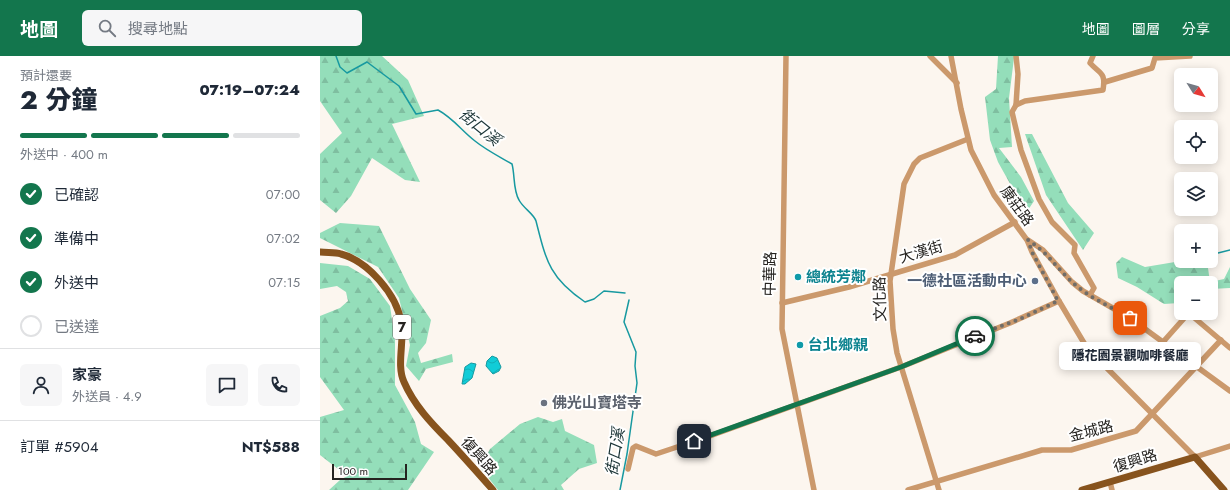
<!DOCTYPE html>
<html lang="zh-TW">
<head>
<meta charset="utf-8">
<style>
	:root { --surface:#fff; --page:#f6f6f7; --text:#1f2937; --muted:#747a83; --line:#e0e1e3; --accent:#13764d }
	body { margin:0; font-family:Jost,"Noto Sans TC",sans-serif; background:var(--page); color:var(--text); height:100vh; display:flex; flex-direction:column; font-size:15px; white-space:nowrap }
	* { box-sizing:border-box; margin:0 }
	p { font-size:13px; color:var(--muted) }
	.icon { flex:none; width:22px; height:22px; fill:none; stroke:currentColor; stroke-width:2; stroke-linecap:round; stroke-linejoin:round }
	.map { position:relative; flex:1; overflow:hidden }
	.details { display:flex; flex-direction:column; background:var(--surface); width:320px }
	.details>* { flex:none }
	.needle { width:26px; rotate:127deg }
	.buttons { position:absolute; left:854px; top:12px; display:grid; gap:8px }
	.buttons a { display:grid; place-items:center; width:44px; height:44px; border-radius:6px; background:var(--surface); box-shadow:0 2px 10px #0003; font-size:20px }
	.scale { position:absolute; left:12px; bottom:10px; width:75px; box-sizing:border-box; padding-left:4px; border:2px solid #252320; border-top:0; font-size:11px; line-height:14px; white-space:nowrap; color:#252320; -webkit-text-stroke:3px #fff; paint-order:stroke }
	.pin { position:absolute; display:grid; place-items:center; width:34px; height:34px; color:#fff; margin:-17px; border-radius:8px; box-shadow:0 2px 6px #0006 }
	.courier { position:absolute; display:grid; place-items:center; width:40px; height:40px; margin:-20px; border:3px solid #13764d; border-radius:50%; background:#fff; color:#222; box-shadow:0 1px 5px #0007 }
	.bubble { position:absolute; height:28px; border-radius:6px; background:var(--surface); box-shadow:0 2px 10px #0003; font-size:13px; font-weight:800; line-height:28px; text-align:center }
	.headline em { font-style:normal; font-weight:800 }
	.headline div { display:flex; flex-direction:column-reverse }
	.headline { display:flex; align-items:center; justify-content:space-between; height:68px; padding:0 20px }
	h1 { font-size:26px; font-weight:800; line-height:30px }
	.bar { display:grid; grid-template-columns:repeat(4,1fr); gap:6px 4px; align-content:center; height:48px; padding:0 20px }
	.bar i { height:5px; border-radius:3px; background:var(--line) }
	.bar .current { background:var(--accent) }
	.bar p { grid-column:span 4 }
	.line { display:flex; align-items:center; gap:10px; padding:0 20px; border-top:1px solid var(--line) }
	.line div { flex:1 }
	.round { display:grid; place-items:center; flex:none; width:42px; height:42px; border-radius:6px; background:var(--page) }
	ol { padding:0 20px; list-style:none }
	li { display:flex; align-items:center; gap:12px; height:44px }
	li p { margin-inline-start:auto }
	li .icon { padding:4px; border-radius:50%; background:var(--accent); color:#fff; stroke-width:4 }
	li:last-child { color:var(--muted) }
	li i { width:22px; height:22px; border:2px solid var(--line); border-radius:50% }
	header { display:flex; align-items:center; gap:24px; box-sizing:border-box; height:56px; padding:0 20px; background:var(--accent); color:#fff }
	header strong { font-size:19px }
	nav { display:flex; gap:22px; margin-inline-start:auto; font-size:14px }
	.search { width:280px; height:36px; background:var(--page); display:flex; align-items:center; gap:10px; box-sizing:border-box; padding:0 14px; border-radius:6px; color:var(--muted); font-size:15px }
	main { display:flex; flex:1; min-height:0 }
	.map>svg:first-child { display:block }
</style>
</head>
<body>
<header>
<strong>地圖</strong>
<div class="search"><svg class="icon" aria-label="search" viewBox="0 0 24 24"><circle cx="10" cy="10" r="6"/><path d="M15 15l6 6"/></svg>搜尋地點</div>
<nav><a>地圖</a><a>圖層</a><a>分享</a></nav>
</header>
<main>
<section class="details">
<div class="headline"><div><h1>2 分鐘</h1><p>預計還要</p></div><em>07:19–07:24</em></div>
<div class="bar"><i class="current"></i><i class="current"></i><i class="current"></i><i></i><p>外送中 · 400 m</p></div>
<ol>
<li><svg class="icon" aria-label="check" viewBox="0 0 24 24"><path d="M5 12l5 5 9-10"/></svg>已確認<p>07:00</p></li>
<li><svg class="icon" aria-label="check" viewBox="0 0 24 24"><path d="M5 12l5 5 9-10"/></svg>準備中<p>07:02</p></li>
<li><svg class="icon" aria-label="check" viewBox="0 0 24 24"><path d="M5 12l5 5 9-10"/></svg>外送中<p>07:15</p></li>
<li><i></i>已送達</li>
</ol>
<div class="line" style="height:72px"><a class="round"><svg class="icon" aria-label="person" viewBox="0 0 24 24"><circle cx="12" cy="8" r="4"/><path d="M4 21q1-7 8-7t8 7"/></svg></a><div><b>家豪</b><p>外送員 · 4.9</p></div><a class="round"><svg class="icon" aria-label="chat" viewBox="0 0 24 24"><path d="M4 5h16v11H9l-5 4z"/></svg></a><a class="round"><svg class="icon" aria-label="phone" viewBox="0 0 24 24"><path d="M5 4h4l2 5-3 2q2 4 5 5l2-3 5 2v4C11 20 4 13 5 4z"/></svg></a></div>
<div class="line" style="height:52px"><div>訂單 #5904</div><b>NT$588</b></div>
</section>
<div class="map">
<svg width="910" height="434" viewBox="0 0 910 434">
	<defs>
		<pattern id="forest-firs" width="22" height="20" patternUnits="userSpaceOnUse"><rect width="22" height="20" fill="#94deba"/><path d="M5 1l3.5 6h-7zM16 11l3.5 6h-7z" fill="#7fbea0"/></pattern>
		<pattern id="water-waves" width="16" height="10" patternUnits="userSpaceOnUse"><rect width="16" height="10" fill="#11ccd7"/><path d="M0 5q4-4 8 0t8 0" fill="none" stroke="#10afb8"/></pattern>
	</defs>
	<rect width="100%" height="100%" fill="#fcf6ef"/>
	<g fill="url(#forest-firs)">
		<polygon points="0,0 62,0 88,24 104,60 72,68 100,126 85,124 52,102 31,140 16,157 0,144 0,98 22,77 0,45"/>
		<polygon points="678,0 694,0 694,2 689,42 692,91 679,92 701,121 714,145 708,154 696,146 693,133 678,106 670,84 665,41 676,33"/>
		<polygon points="705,78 712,78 748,147 774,177 763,194 726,139"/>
		<polygon points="20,167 59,170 90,233 111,264 106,287 98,297 101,307 132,298 133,306 106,313 99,325 86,310 90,289 79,242 58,211 0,182 0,177"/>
		<polygon points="802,201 825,211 861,205 887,205 890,226 904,223 910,211 910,232 891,233 891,227 861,227 861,244 859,247 844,248 817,231 798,222 796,207"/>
		<polygon points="0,207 28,210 50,223 70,250 75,284 75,329 95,366 101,388 114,396 88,434 9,434 20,424 27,420 0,399 0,361 24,354 0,321 0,260 20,252 28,245 26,236 17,230 0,233"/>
		<polygon points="218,361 233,366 242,363 245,375 274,389 277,407 259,413 241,429 244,434 178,434 160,411 170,393 200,368"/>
	</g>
	<g fill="url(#water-waves)" stroke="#1799a0">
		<polygon points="172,300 177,302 181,311 179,315 173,318 166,310 167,305"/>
		<polygon points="151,307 156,308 152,322 145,328 142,328 145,311"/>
	</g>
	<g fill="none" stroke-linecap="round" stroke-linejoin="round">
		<g stroke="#1799a0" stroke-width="1.5">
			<path d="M 16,0 L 20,11 L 27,17 L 47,6 L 79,30 L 96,58 L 118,54 C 133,62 142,75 155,85 C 166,94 180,101 192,108 C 195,119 193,134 199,144 C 203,152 214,158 216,165 C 226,204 229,222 265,246 L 274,243 L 284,235 L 305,237"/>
			<polyline points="894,198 910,194"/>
			<polyline points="300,434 307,398 317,327 315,310 316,296 304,266 309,244"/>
		</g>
		<g stroke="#cb996c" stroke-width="5.5">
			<polyline points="466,0 462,273 494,434"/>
			<polyline points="610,0 637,27"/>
			<polyline points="631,0 641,53 651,94 674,139 707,184 712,196 739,245 767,292 875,401 910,390"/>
			<polyline points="696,0 698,18 696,49 692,56 701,94 719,143 732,166 755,189 754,197 774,232 770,239"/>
			<polyline points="785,26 832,12 835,2 870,0"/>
			<path d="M 696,49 L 705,45 L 783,34 C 786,16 780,18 770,7 L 773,0"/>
			<polyline points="708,184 723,194 752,226 763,235 810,262 910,335"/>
			<polyline points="462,247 529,231 635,199 695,166"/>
			<polyline points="843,286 867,259 871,259 910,292"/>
			<polyline points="308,413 313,392 316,390 336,398 387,381 581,311 690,267 739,245"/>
			<polyline points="790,426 792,434"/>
			<polyline points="588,434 722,394 751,394 816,375 901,284"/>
			<polyline points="619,434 577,297 573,273 570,225 584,128 594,108 600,102 648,83"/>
		</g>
		<g stroke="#87531d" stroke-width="7">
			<path d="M 0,196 C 7,197 15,196 21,198 C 48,205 77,239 81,266 C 85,284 76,309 84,326 C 94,349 111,367 128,384 C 143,400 158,417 173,434"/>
			<polyline points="762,434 875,401 904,434"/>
		</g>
	</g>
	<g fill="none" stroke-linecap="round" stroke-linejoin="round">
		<path stroke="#706d68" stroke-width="4" stroke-dasharray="0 7.2" d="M 655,280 L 700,263 L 738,245 L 712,196 L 708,184 C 728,197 735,210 752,226 C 768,241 791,251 810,262"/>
		<polyline stroke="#13764d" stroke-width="5" points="374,385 581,311 655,280"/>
	</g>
	<g fill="#0f9aa8" stroke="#fff" stroke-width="1.5">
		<circle cx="478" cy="221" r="4"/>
		<circle cx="480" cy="289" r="4"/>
	</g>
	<circle fill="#5c6f8a" stroke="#fff" stroke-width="1.5" cx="715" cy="225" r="4"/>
	<circle fill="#6b7280" stroke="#fff" stroke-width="1.5" cx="224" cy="347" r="4"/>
	<g text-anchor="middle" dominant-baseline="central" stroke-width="4" stroke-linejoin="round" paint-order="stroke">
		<rect fill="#fff" stroke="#666563" stroke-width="1" x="73" y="259" width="18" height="24" rx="3"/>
		<g font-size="14" font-weight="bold" fill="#252320">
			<text x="82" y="271">7</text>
		</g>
		<g font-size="15" fill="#252320" stroke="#fff">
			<text transform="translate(697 150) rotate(54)">康莊路</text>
			<text transform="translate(601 196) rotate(-16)">大漢街</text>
			<text transform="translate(450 218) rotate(-89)">中華路</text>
			<text transform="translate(560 243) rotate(-91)">文化路</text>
			<text transform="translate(771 375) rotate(-14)">金城路</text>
			<text transform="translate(159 400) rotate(48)">復興路</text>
			<text transform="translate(815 405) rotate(-17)">復興路</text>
		</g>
		<g font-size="15" font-weight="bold" fill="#0d838f" stroke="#fff" text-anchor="start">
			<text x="486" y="221">總統芳鄰</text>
			<text x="488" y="289">台北鄉親</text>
		</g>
		<g font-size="15" font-weight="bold" fill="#4e5e75" stroke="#fff" text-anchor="end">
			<text x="707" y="225">一德社區活動中心</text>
		</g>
		<g font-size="15" font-weight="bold" fill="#5b616d" stroke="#fff" text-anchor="start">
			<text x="232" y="347">佛光山寶塔寺</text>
		</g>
		<g font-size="16" font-style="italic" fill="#1a3335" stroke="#fff">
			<text transform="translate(160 71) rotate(39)">街口溪</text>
			<text transform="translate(295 396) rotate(-81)">街口溪</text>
		</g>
	</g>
</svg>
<div class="buttons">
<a><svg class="needle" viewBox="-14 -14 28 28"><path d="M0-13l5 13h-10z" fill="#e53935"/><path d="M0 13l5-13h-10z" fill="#747a83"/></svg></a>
<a><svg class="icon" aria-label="locate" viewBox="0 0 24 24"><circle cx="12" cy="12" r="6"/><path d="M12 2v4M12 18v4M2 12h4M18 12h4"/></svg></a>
<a><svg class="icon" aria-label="layers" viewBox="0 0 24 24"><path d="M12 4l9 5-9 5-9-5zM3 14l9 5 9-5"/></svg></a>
<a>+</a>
<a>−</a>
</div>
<div class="scale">100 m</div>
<div class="pin" style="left:810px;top:262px;background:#ea580c"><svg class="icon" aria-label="bag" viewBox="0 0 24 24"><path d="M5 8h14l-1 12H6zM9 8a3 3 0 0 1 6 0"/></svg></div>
<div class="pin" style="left:374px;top:385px;background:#1f2937"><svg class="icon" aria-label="home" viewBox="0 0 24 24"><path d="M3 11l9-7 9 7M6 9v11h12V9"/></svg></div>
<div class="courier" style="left:655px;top:280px"><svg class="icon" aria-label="car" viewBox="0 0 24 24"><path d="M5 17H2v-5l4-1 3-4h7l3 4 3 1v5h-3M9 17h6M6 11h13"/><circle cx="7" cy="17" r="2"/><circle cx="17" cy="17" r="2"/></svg></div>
<div class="bubble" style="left:739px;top:286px;width:142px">隱花園景觀咖啡餐廳</div>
</div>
</main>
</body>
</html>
